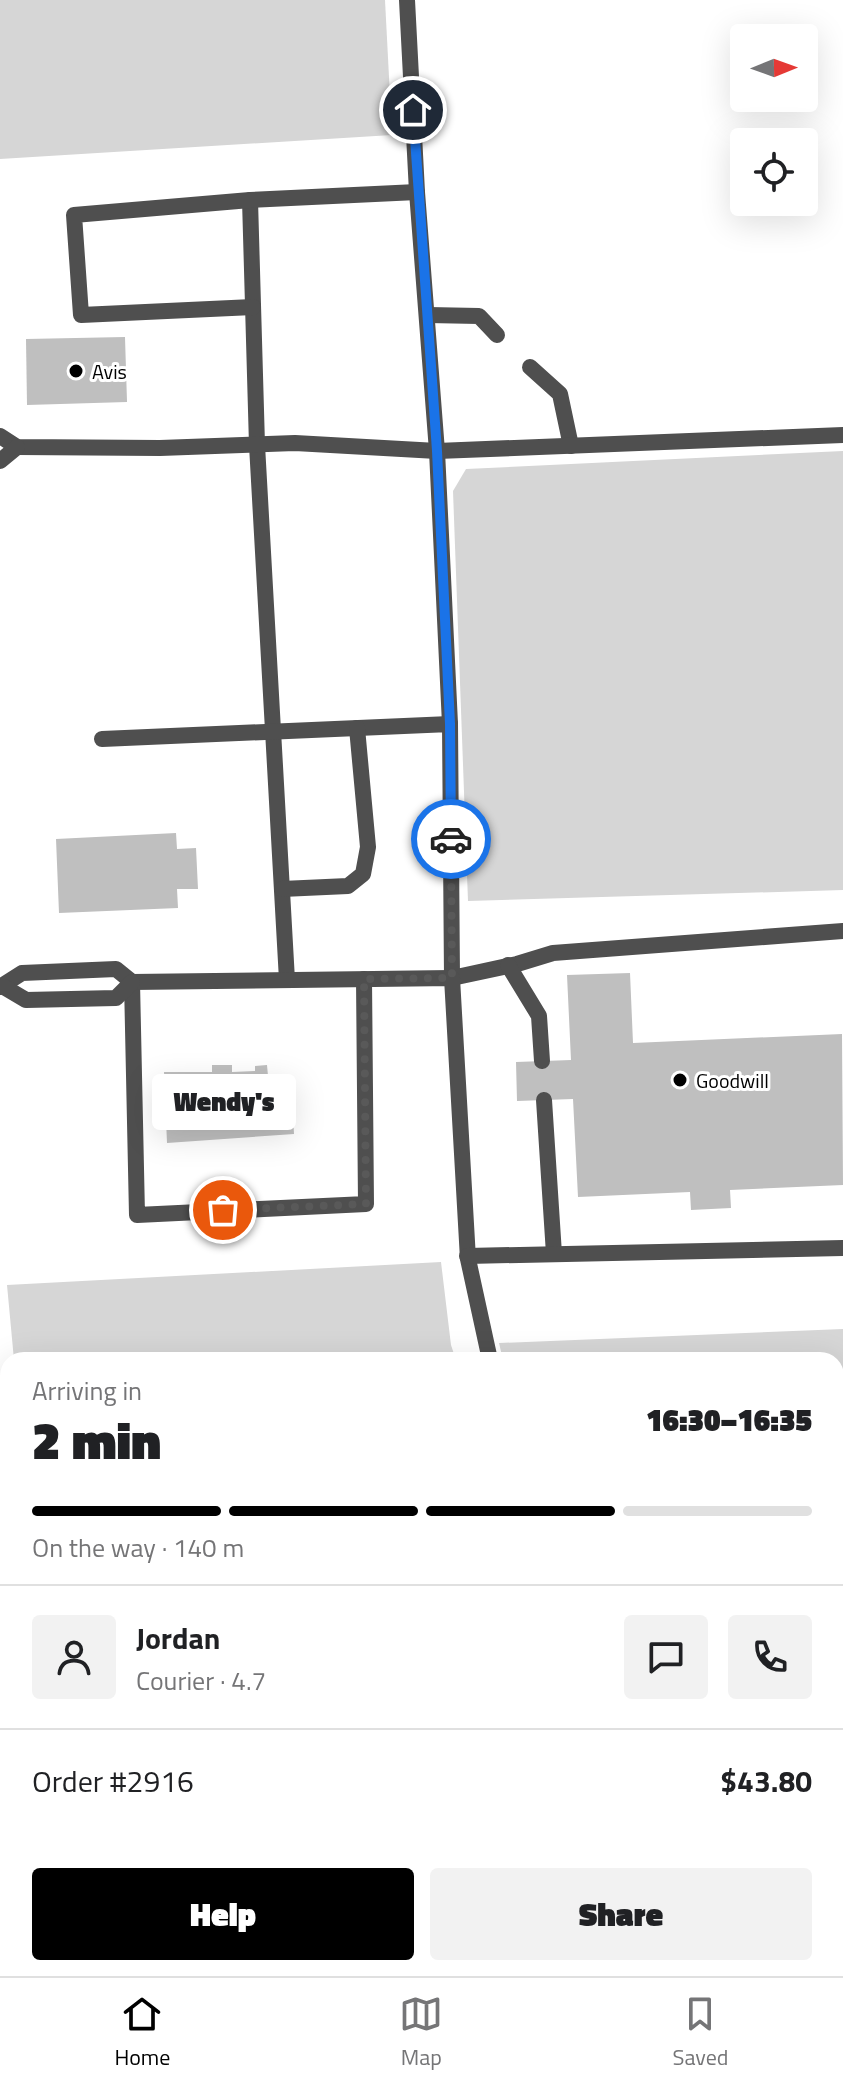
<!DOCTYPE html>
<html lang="en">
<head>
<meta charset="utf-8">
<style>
	:root { --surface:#fff; --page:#f2f2f2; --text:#202124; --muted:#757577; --line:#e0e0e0; --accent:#000 }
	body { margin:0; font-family:"Titillium Web",sans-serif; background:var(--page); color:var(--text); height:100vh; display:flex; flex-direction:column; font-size:30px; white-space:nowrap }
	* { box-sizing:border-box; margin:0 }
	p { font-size:26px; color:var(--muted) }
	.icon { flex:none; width:44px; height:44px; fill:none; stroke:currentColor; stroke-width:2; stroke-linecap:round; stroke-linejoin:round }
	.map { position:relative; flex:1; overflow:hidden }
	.panel { position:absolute; left:0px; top:1352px; width:844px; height:624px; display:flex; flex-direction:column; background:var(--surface); border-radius:24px 24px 0 0; box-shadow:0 8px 32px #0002 }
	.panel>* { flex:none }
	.needle { width:52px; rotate:89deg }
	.controls { position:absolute; left:730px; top:24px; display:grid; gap:16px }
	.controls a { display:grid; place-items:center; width:88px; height:88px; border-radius:8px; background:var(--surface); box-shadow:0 8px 32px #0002; font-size:40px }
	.pin { position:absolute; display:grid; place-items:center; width:68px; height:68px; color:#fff; margin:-34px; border:4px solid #fff; border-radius:50%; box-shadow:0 2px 8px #0007 }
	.courier { position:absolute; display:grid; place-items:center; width:80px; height:80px; margin:-40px; border:6px solid #1a73e8; border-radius:50%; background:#fff; color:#222; box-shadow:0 2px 10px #0007 }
	.bubble { position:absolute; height:56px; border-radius:8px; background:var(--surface); box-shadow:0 8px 32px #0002; font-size:26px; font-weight:800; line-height:56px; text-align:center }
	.summary em { font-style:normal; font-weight:800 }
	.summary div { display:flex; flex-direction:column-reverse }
	.summary { display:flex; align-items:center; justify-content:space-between; height:136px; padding:0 32px }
	h1 { font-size:52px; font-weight:800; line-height:60px }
	.bar { display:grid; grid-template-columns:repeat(4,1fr); gap:12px 8px; align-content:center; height:96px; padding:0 32px }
	.bar i { height:10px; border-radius:6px; background:var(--line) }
	.bar .selected { background:var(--accent) }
	.bar p { grid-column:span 4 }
	.line { display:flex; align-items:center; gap:20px; padding:0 32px; border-top:2px solid var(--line) }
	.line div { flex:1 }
	.round { display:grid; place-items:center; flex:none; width:84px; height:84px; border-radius:8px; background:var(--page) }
	.button { display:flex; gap:16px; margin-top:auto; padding:16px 32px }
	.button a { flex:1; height:92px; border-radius:8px; background:var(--accent); color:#fff; font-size:32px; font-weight:800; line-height:92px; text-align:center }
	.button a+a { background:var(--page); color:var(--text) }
	.tabs { display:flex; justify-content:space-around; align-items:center; height:112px; border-top:2px solid var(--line); background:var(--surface); font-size:22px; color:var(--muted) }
	.tabs a { display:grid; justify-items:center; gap:4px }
	.tabs .selected { color:var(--accent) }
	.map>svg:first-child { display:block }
</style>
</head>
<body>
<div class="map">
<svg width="843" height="1976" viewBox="0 0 843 1976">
	<rect width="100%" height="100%" fill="#fff"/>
	<g fill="#d6d6d6">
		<polygon points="0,0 385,0 392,135 0,159"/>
		<polygon points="843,451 843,890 468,901 453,491 466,469"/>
		<polygon points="441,1262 451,1345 456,1360 14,1360 7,1285"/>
		<polygon points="843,1329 843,1436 836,1437 836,1360 503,1360 499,1343"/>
	</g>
	<g fill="#bfbfbf">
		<polygon points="125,337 127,402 27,405 26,339"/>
		<polygon points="176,833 177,849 196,848 198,889 177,889 178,908 59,913 56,839"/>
		<polygon points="630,973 633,1043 842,1034 843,1185 730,1190 731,1208 691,1210 690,1192 578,1197 573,1099 517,1101 516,1062 571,1060 567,975"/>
		<polygon points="212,1065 232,1065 232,1072 255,1071 255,1066 267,1065 270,1098 292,1097 294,1134 167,1143 164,1072 212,1072"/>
		<polygon points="836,1678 843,1678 843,1976 597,1976 597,1968 836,1968"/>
	</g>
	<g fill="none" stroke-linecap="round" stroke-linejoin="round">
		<defs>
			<g id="primary">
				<polyline points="0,1679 8,1867"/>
				<polyline points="12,1968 13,1976"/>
			</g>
		</defs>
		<use href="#primary" stroke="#dbdbdb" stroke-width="23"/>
		<g stroke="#4f4f4f" stroke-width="16">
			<polyline points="407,0 417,192 437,451 450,724"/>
			<polyline points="250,200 257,445 287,980"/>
			<polyline points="253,307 81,315 74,215 250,200 417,192"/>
			<polyline points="428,315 479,316 497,335"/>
			<polyline points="530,367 560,394 571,446"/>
			<polyline points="0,436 17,447 160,448 295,443 437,451 843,435"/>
			<polyline points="0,461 17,447"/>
			<polyline points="102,739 450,724 452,978 517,964 553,953 843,931"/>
			<polyline points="282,889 348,886 363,874 368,847 357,728"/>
			<polyline points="508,965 539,1016 542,1061"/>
			<polyline points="132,982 137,1215 366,1204 364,979"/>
			<polyline points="0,987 22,973 116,969 132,982 452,978 468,1259 490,1360"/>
			<polyline points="4,987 26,1000 116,998 132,982"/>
			<polyline points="544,1100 554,1254"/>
			<polyline points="467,1256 843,1248"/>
			<polyline points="836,1471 843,1470"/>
			<polyline points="146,1968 146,1976"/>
			<polyline points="555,1968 556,1976"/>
		</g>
		<use href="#primary" stroke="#000" stroke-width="20"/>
	</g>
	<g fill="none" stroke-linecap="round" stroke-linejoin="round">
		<polyline stroke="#595959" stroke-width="8" stroke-dasharray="0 14.4" points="223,1210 366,1204 364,979 452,978 451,839"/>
		<polyline stroke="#1a73e8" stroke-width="10" points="413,110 437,451 450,724 451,839"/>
	</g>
	<g fill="#000" stroke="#fff" stroke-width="3">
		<circle cx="76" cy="371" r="8"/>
		<circle cx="680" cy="1080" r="8"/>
	</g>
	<g text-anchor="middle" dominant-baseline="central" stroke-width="6" stroke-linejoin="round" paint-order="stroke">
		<g font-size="20" fill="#000" stroke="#fff" text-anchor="start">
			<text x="92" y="371">Avis</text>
			<text x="696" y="1080">Goodwill</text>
		</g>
	</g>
</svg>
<div class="controls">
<a><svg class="needle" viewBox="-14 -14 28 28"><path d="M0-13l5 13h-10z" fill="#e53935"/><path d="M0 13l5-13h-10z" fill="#757577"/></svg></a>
<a><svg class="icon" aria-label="locate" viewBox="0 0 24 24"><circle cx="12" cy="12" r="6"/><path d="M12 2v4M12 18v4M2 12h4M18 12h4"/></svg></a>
</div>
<div class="pin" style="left:223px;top:1210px;background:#ea580c"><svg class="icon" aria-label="bag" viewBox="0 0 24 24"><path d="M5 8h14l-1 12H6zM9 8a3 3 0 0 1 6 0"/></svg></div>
<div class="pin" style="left:413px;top:110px;background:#1f2937"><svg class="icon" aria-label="home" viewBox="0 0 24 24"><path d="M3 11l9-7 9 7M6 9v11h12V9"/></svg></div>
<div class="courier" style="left:451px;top:839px"><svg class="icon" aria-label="car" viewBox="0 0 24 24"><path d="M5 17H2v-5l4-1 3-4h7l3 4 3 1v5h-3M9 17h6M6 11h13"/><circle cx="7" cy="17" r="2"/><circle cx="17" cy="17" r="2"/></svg></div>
<div class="bubble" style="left:152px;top:1074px;width:144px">Wendy's</div>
<section class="panel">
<div class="summary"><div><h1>2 min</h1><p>Arriving in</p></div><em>16:30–16:35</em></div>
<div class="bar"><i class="selected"></i><i class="selected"></i><i class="selected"></i><i></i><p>On the way · 140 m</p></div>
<div class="line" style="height:144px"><a class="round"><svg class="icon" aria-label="person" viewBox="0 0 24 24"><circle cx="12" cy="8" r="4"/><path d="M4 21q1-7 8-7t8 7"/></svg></a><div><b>Jordan</b><p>Courier · 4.7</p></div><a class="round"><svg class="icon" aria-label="chat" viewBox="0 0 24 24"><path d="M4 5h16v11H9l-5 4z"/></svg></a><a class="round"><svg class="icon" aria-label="phone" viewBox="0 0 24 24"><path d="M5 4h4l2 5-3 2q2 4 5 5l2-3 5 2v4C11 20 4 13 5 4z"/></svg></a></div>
<div class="line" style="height:104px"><div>Order #2916</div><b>$43.80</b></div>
<div class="button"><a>Help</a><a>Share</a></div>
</section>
</div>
<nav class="tabs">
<a class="selected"><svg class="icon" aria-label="home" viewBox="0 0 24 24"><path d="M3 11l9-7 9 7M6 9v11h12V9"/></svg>Home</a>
<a><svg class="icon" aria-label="map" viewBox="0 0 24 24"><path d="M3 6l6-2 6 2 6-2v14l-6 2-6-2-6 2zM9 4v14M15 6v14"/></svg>Map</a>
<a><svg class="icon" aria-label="saved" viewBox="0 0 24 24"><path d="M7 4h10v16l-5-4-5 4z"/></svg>Saved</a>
</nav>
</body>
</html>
